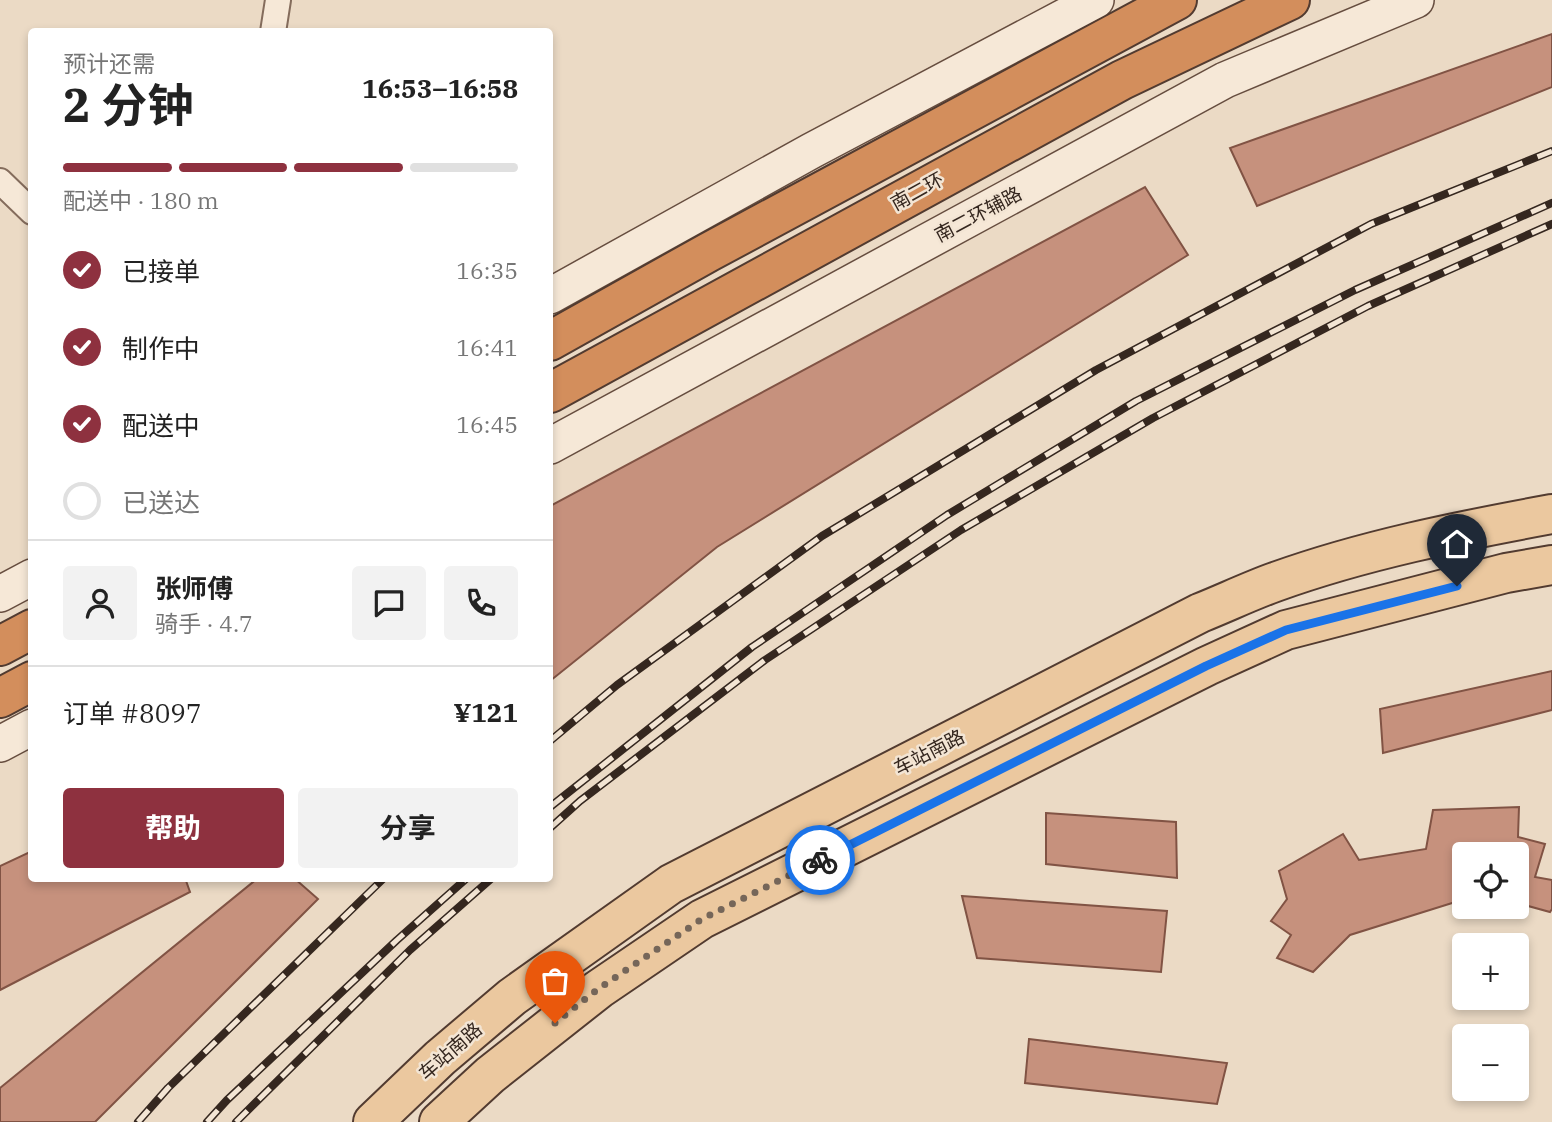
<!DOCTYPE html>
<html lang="zh">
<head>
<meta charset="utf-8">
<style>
	:root { --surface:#fff; --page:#f2f2f2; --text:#222; --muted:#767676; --line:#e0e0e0; --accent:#8e313f }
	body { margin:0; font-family:"IBM Plex Serif","Noto Sans SC",serif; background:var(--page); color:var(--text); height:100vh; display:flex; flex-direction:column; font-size:26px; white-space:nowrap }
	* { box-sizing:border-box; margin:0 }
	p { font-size:23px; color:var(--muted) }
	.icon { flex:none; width:38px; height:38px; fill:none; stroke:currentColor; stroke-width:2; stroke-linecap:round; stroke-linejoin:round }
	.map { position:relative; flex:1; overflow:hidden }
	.sheet { position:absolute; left:28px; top:28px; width:525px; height:854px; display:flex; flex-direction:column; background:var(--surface); border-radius:7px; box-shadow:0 4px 10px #0003 }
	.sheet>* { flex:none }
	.tools { position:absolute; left:1452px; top:842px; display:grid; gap:14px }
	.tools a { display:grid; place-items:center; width:77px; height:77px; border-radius:7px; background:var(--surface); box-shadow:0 4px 10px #0003; font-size:35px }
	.pin { position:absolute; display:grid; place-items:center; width:60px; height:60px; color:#fff; margin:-72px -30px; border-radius:50% 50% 50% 0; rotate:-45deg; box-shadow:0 0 7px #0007 }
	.pin .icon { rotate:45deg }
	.courier { position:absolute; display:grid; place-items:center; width:70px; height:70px; margin:-35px; border:5px solid #1a73e8; border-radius:50%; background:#fff; color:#222; box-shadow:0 2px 9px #0007 }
	.headline em { font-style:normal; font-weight:700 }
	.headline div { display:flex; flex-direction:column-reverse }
	.headline { display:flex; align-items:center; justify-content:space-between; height:119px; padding:0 35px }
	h1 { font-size:46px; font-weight:700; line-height:52px }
	.bar { display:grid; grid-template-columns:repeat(4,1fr); gap:10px 7px; align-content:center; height:84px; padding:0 35px }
	.bar i { height:9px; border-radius:5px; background:var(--line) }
	.bar .current { background:var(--accent) }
	.bar p { grid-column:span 4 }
	.line { display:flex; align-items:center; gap:18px; padding:0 35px; border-top:2px solid var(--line) }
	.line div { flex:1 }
	.round { display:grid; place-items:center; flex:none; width:74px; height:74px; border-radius:7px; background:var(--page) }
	ol { padding:0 35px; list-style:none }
	li { display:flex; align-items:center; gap:21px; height:77px }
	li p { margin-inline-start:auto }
	li .icon { padding:7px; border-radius:50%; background:var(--accent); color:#fff; stroke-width:4 }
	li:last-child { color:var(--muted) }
	li i { width:38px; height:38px; border:4px solid var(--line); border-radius:50% }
	.button { display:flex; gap:14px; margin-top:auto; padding:14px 35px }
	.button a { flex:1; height:80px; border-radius:7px; background:var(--accent); color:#fff; font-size:28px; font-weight:700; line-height:80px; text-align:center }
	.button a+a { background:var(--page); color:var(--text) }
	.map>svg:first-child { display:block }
</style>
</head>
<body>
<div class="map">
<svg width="1552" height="1122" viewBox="0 0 1552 1122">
	<rect width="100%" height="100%" fill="#ebdac5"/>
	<g fill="#c6917d" stroke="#815344" stroke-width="2">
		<polygon points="1552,34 1552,87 1257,206 1230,148"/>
		<polygon points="1145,187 1188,255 717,547 550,681 550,506"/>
		<polygon points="1552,671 1552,710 1383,753 1380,709"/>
		<polygon points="1519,807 1518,837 1545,844 1535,877 1552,880 1552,909 1550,912 1517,903 1517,854 1465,854 1465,899 1350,935 1313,972 1277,958 1291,935 1271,921 1287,899 1279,871 1343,834 1359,860 1426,849 1433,810"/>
		<polygon points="1046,813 1176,822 1177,878 1046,864"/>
		<polygon points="32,851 32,878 185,878 190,892 0,990 0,866"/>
		<polygon points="258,878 294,878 318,899 95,1122 0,1122 0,1088"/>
		<polygon points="962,896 1167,911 1161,972 977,958"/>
		<polygon points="1029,1039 1227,1063 1217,1104 1025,1083"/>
	</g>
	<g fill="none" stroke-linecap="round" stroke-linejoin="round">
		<defs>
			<g id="street">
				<polyline points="273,32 278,0"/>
				<polyline points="0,181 32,212"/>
			</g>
			<g id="secondary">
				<polyline points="550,296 811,151 1096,0"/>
				<polyline points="550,446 1225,80 1416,0"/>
				<polyline points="0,594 32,577"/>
				<polyline points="0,744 32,727"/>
			</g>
			<g id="primary">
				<path d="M 373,1122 L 440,1058 L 512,997 L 671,884 L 1200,613 C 1225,603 1250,591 1275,582 C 1364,550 1459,531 1552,514"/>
				<polyline points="439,1122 490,1075 599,989 702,919 1207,666 1286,630 1506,573 1552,565"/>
			</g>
			<g id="highway">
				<polyline points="550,341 709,252 1177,0"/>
				<polyline points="550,393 1122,80 1290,0"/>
				<polyline points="0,646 32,629"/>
				<polyline points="0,698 32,681"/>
			</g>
		</defs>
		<use href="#street" stroke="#846c5c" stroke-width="28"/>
		<use href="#secondary" stroke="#664d3f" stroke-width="38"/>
		<use href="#primary" stroke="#523b30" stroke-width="42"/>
		<use href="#highway" stroke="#523b30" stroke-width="42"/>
		<use href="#street" stroke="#f6e8d7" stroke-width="24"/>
		<use href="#secondary" stroke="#f6e8d7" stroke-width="35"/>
		<use href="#primary" stroke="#ebc89f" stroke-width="38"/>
		<use href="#highway" stroke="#d38e5c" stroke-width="38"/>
		<defs>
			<g id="rail">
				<polyline points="550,741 617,685 822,536 1096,370 1371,224 1552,151"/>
				<polyline points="550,807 752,647 947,515 1136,401 1355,290 1552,203"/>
				<polyline points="550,828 580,801 765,660 961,530 1153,418 1368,306 1552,224"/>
				<polyline points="138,1122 168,1088 384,878"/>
				<polyline points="207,1122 227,1100 397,940 467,878"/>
				<polyline points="236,1122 410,950 492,878"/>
			</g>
		</defs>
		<use href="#rail" stroke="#35271f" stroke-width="8"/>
		<use href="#rail" stroke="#f3e5d4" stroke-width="5" stroke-dasharray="16" stroke-linecap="butt"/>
	</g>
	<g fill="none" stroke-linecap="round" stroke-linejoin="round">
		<polyline stroke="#756659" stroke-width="7" stroke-dasharray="0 12.6" points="555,1023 598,989 702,919 820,860"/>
		<polyline stroke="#1a73e8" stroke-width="9" points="820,860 1206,666 1286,630 1457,586"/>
	</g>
	<g text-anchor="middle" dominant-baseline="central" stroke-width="5" stroke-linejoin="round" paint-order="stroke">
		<g font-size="19" fill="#35271f" stroke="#f3e5d4">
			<text transform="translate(917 191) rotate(-29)">南二环</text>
			<text transform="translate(978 214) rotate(-28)">南二环辅路</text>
			<text transform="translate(929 752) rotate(-27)">车站南路</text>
			<text transform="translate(450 1051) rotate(-41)">车站南路</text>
		</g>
	</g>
</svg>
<div class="tools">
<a><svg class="icon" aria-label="locate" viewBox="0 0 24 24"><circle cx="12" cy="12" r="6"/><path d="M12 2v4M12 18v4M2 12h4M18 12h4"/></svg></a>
<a>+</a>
<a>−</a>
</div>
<div class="pin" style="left:555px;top:1023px;background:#ea580c"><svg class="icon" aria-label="bag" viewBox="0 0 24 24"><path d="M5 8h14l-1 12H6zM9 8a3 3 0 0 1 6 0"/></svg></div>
<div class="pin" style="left:1457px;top:586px;background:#1f2937"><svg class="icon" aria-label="home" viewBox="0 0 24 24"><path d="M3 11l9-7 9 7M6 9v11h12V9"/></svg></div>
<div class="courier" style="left:820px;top:860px"><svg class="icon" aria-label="bike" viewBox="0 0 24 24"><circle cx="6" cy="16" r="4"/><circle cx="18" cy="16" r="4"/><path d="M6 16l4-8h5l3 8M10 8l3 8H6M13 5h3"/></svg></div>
<section class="sheet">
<div class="headline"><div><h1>2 分钟</h1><p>预计还需</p></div><em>16:53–16:58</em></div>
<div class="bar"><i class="current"></i><i class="current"></i><i class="current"></i><i></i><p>配送中 · 180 m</p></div>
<ol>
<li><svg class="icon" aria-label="check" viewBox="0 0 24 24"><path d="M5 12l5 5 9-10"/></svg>已接单<p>16:35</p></li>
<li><svg class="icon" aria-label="check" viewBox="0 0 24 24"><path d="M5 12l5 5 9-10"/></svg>制作中<p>16:41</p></li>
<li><svg class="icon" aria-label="check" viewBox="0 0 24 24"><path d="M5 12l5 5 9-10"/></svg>配送中<p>16:45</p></li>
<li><i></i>已送达</li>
</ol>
<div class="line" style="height:126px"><a class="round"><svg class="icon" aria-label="person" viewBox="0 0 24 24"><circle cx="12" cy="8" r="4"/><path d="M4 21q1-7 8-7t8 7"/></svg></a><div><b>张师傅</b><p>骑手 · 4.7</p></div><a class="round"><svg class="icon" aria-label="chat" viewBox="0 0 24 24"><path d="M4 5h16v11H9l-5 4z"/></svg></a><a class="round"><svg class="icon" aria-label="phone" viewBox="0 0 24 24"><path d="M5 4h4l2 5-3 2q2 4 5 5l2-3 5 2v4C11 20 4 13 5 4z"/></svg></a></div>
<div class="line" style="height:91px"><div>订单 #8097</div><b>¥121</b></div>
<div class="button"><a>帮助</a><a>分享</a></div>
</section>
</div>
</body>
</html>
